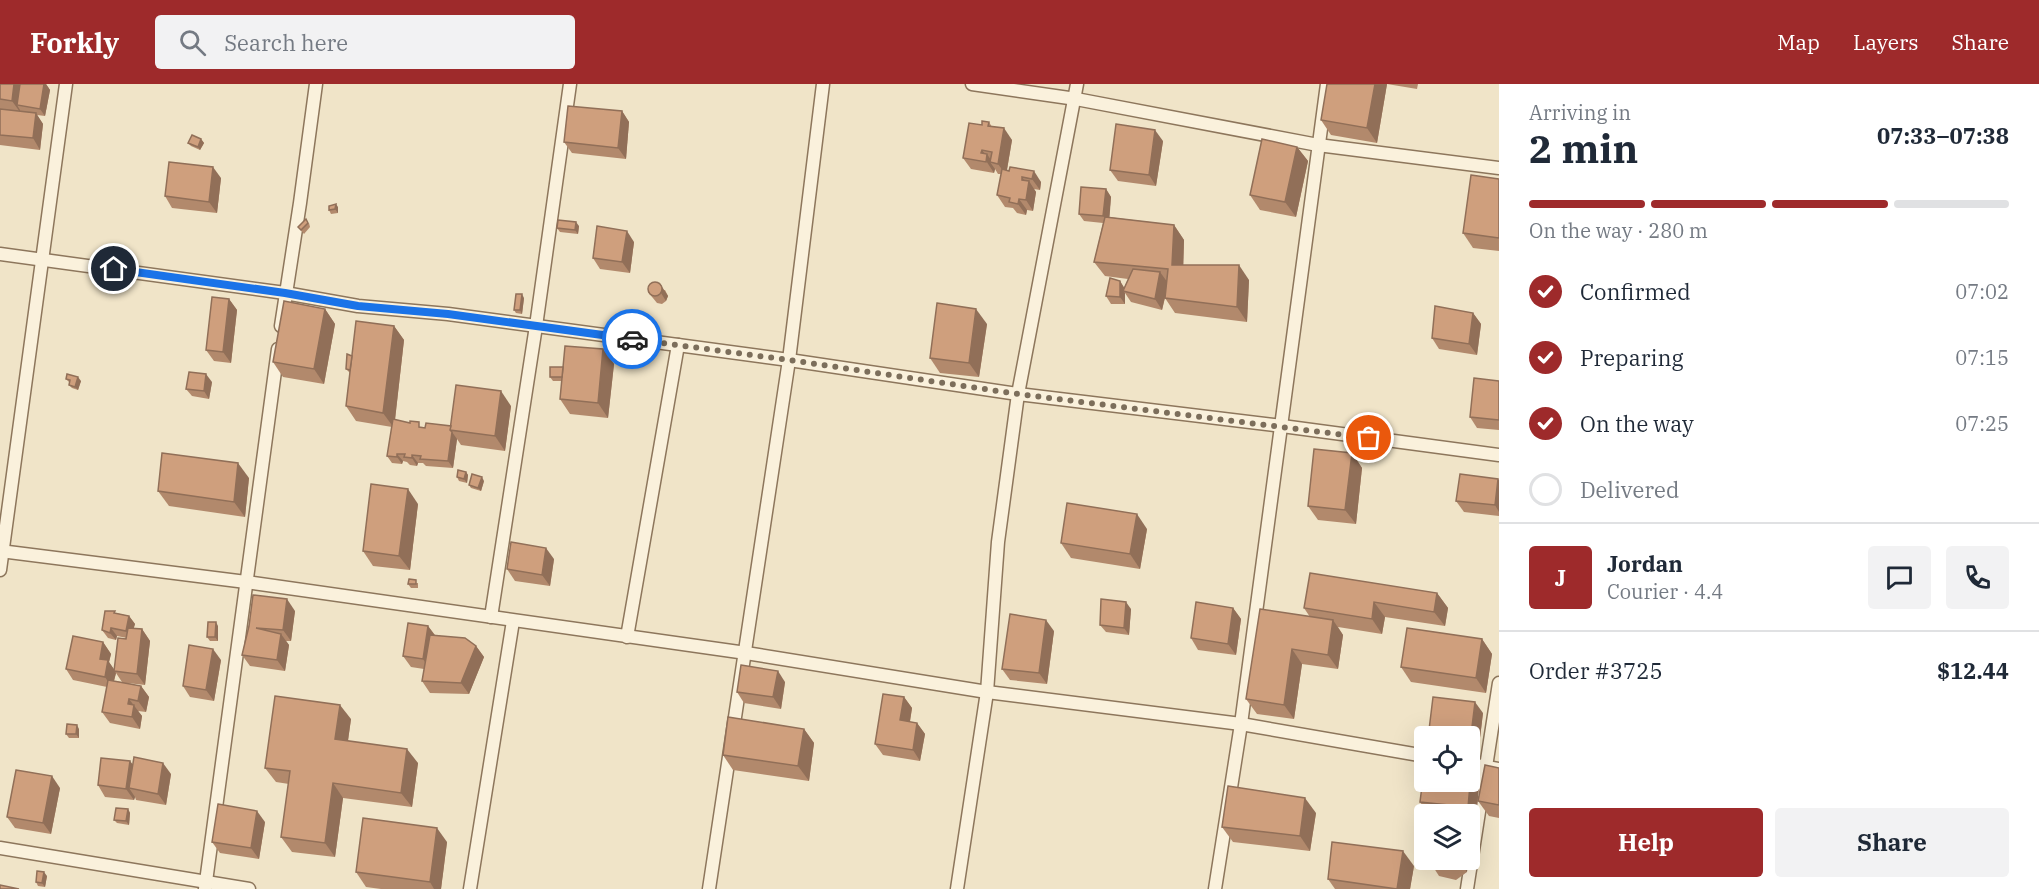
<!DOCTYPE html>
<html lang="en">
<head>
<meta charset="utf-8">
<style>
	:root { --surface:#fff; --page:#f2f2f3; --text:#1f2937; --muted:#747a83; --line:#e0e1e3; --accent:#9e2a2b }
	body { margin:0; font-family:"IBM Plex Serif",serif; background:var(--page); color:var(--text); height:100vh; display:flex; flex-direction:column; font-size:22px; white-space:nowrap }
	* { box-sizing:border-box; margin:0 }
	p { font-size:20px; color:var(--muted) }
	.icon { flex:none; width:33px; height:33px; fill:none; stroke:currentColor; stroke-width:2; stroke-linecap:round; stroke-linejoin:round }
	.map { position:relative; flex:1; overflow:hidden }
	.sheet { display:flex; flex-direction:column; background:var(--surface); width:540px }
	.sheet>* { flex:none }
	.controls { position:absolute; left:1414px; top:642px; display:grid; gap:12px }
	.controls a { display:grid; place-items:center; width:66px; height:66px; border-radius:6px; background:var(--surface); box-shadow:0 6px 24px #0002; font-size:30px }
	.pin { position:absolute; display:grid; place-items:center; width:51px; height:51px; color:#fff; margin:-26px; border:3px solid #fff; border-radius:50%; box-shadow:0 2px 6px #0007 }
	.courier { position:absolute; display:grid; place-items:center; width:60px; height:60px; margin:-30px; border:4px solid #1a73e8; border-radius:50%; background:#fff; color:#222; box-shadow:0 2px 8px #0007 }
	.overview em { font-style:normal; font-weight:700 }
	.overview div { display:flex; flex-direction:column-reverse }
	.overview { display:flex; align-items:center; justify-content:space-between; height:102px; padding:0 30px }
	h1 { font-size:39px; font-weight:700; line-height:45px }
	.bar { display:grid; grid-template-columns:repeat(4,1fr); gap:9px 6px; align-content:center; height:72px; padding:0 30px }
	.bar i { height:8px; border-radius:4px; background:var(--line) }
	.bar .current { background:var(--accent) }
	.bar p { grid-column:span 4 }
	.line { display:flex; align-items:center; gap:15px; padding:0 30px; border-top:2px solid var(--line) }
	.line div { flex:1 }
	.round { display:grid; place-items:center; flex:none; width:63px; height:63px; border-radius:6px; background:var(--page) }
	ol { padding:0 30px; list-style:none }
	li { display:flex; align-items:center; gap:18px; height:66px }
	li p { margin-inline-start:auto }
	li .icon { padding:6px; border-radius:50%; background:var(--accent); color:#fff; stroke-width:4 }
	li:last-child { color:var(--muted) }
	li i { width:33px; height:33px; border:3px solid var(--line); border-radius:50% }
	.action { display:flex; gap:12px; margin-top:auto; padding:12px 30px }
	.action a { flex:1; height:69px; border-radius:6px; background:var(--accent); color:#fff; font-size:24px; font-weight:700; line-height:69px; text-align:center }
	.action a+a { background:var(--page); color:var(--text) }
	header { display:flex; align-items:center; gap:36px; box-sizing:border-box; height:84px; padding:0 30px; background:var(--accent); color:#fff }
	header strong { font-size:28px }
	nav { display:flex; gap:33px; margin-inline-start:auto; font-size:21px }
	.search { width:420px; height:54px; background:var(--page); display:flex; align-items:center; gap:15px; box-sizing:border-box; padding:0 21px; border-radius:6px; color:var(--muted); font-size:22px }
	main { display:flex; flex:1; min-height:0 }
	.map>svg:first-child { display:block }
</style>
</head>
<body>
<header>
<strong>Forkly</strong>
<div class="search"><svg class="icon" aria-label="search" viewBox="0 0 24 24"><circle cx="10" cy="10" r="6"/><path d="M15 15l6 6"/></svg>Search here</div>
<nav><a>Map</a><a>Layers</a><a>Share</a></nav>
</header>
<main>
<div class="map">
<svg width="1499" height="805" viewBox="0 0 1499 805">
	<rect width="100%" height="100%" fill="#f0e4c8"/>
	<g fill="none" stroke-linecap="round" stroke-linejoin="round">
		<defs>
			<g id="minor">
				<polyline points="972,0 1076,15 1318,61 1499,84"/>
				<polyline points="0,170 285,209 358,222 448,230 789,276 1018,310 1282,342 1499,371"/>
				<polyline points="281,242 300,119 316,0"/>
				<polyline points="0,467 246,498 746,569 987,608 1241,640 1425,672"/>
				<polyline points="0,486 66,0"/>
				<polyline points="491,533 536,242 570,0"/>
				<polyline points="627,553 678,261"/>
				<polyline points="1470,680 1499,685"/>
				<polyline points="0,764 249,805"/>
				<polyline points="205,805 278,265"/>
				<polyline points="470,805 513,537"/>
				<polyline points="709,805 789,276 823,0"/>
				<polyline points="957,805 987,608 998,458 1018,310 1077,0"/>
				<polyline points="1215,805 1241,640 1327,0"/>
				<polyline points="1467,805 1499,599"/>
			</g>
		</defs>
		<use href="#minor" stroke="#8d765c" stroke-width="15"/>
		<use href="#minor" stroke="#faf1dc" stroke-width="12"/>
	</g>
	<g fill="#b2896c" fill-rule="evenodd">
		<polygon points="0,0 46,0 50,6 45,32 37,31 43,40 40,66 0,61"/>
		<polygon points="1327,0 1418,0 1417,5 1387,0 1377,59 1331,51 1321,36"/>
		<polygon points="622,27 629,38 626,75 572,69 564,58"/>
		<polygon points="989,38 992,43 1012,56 1007,86 1009,87 1010,83 1041,98 1040,106 1034,105 1036,108 1033,127 1027,126 1026,131 1017,129 1013,124 1005,123 997,111 1001,90 998,90 995,85 994,89 971,85 963,74 982,41"/>
		<polygon points="201,55 204,59 200,66 191,62 188,59"/>
		<polygon points="1163,57 1156,102 1118,97 1110,86"/>
		<polygon points="1297,63 1308,77 1296,133 1260,126 1250,111"/>
		<polygon points="221,94 217,129 172,124 165,112"/>
		<polygon points="1499,95 1499,167 1473,164 1463,149"/>
		<polygon points="1106,105 1111,113 1109,133 1174,141 1184,156 1183,181 1249,196 1247,238 1175,229 1165,214 1162,226 1131,218 1125,209 1125,220 1111,220 1106,212 1120,197 1124,204 1128,195 1105,192 1094,178 1103,139 1084,137 1079,130"/>
		<polygon points="338,123 338,129 331,130 329,126"/>
		<polygon points="309,139 310,143 304,150 298,143"/>
		<polygon points="579,142 578,150 560,148 557,144"/>
		<polygon points="634,158 630,189 600,185 593,174"/>
		<polygon points="665,206 668,212 666,217 662,220 657,219 648,208"/>
		<polygon points="524,214 522,230 516,229 514,226"/>
		<polygon points="229,215 237,226 231,279 214,277 206,266"/>
		<polygon points="325,225 335,240 324,300 283,293 273,278"/>
		<polygon points="1473,229 1481,240 1477,271 1439,265 1432,254"/>
		<polygon points="987,240 979,293 940,289 930,274"/>
		<polygon points="394,242 404,256 395,336 423,344 451,342 511,322 505,367 461,361 457,355 453,384 426,382 423,379 418,379 417,382 410,381 407,378 403,377 402,380 392,379 387,372 392,343 356,337 346,322 350,289 346,285 352,272"/>
		<polygon points="603,265 614,280 608,334 570,330 560,315 562,297 553,297 550,293 563,283"/>
		<polygon points="66,295 81,297 78,306 72,304 69,301 70,299"/>
		<polygon points="1499,297 1499,346 1477,344 1470,333"/>
		<polygon points="212,298 209,315 192,312 186,305"/>
		<polygon points="1352,369 1362,384 1356,440 1318,436 1308,422"/>
		<polygon points="466,388 468,391 467,399 459,397 457,393"/>
		<polygon points="249,394 245,433 169,422 158,407"/>
		<polygon points="1499,396 1499,432 1464,428 1456,417"/>
		<polygon points="484,397 481,407 471,404 469,401"/>
		<polygon points="418,420 410,486 373,482 363,467"/>
		<polygon points="1147,445 1140,485 1071,474 1061,459"/>
		<polygon points="554,475 550,502 515,497 507,485"/>
		<polygon points="418,499 418,504 411,504 408,500"/>
		<polygon points="1437,509 1448,524 1445,542 1385,533 1382,550 1338,543 1343,551 1338,585 1302,580 1294,635 1257,630 1246,615 1310,533 1304,524"/>
		<polygon points="1233,524 1241,535 1236,571 1198,566 1191,554"/>
		<polygon points="1131,525 1129,551 1106,548 1100,541"/>
		<polygon points="295,527 291,557 286,557 289,561 285,587 250,582 242,571 249,542"/>
		<path d="M 116,529 L 129,532 L 135,540 L 133,545 L 142,545 L 150,557 L 145,601 L 127,599 L 141,602 L 149,613 L 146,628 L 138,627 L 142,632 L 140,645 L 110,639 L 102,628 L 107,603 L 73,596 L 66,585 L 103,558 L 111,570 L 109,578 L 114,586 L 127,554 L 117,552 L 116,556 L 108,554 L 102,546 ZM 116,589 L 122,598 L 114,597 Z"/>
		<polygon points="218,542 218,557 210,557 207,553"/>
		<polygon points="428,542 435,551 476,562 484,573 469,610 430,609 422,597 424,585 411,583 403,572"/>
		<polygon points="1054,547 1047,600 1010,596 1002,585"/>
		<polygon points="1482,555 1492,570 1486,609 1411,598 1401,583"/>
		<polygon points="221,576 214,617 190,613 183,602"/>
		<polygon points="785,598 781,625 744,619 737,608"/>
		<polygon points="904,613 912,624 910,638 917,639 925,650 920,677 883,671 875,660"/>
		<polygon points="1483,629 1479,662 1470,661 1470,652 1434,652 1429,646"/>
		<polygon points="351,635 348,657 418,679 412,723 343,714 335,773 292,768 281,753 289,700 276,698 265,684"/>
		<polygon points="79,645 79,654 69,654 66,650"/>
		<polygon points="804,645 814,659 809,697 733,686 723,671"/>
		<polygon points="130,677 133,681 171,690 166,721 136,716 135,713 134,716 105,713 98,701"/>
		<polygon points="1499,684 1499,734 1489,732 1478,717"/>
		<polygon points="1471,690 1479,702 1476,734 1470,733 1470,730 1442,730 1428,729 1420,718"/>
		<polygon points="60,704 51,750 15,744 7,733"/>
		<polygon points="128,725 130,729 129,741 117,739 114,736"/>
		<polygon points="1316,729 1310,767 1233,758 1222,743"/>
		<polygon points="265,738 259,775 220,769 212,758"/>
		<polygon points="447,758 441,805 381,805 366,803 356,788"/>
		<polygon points="1432,776 1468,776 1467,788 1456,796 1439,792 1432,781"/>
		<polygon points="1414,782 1410,805 1335,805 1328,795"/>
		<polygon points="47,792 45,803 38,802 36,798"/>
	</g>
	<g fill="#916f58">
		<polygon points="14,0 24,0 17,21 20,26 20,28 12,17"/>
		<polygon points="44,0 46,0 50,6 45,32 40,25"/>
		<polygon points="1375,0 1387,0 1377,59 1367,44"/>
		<polygon points="622,27 629,38 626,75 618,64"/>
		<polygon points="36,29 43,40 40,66 33,54"/>
		<polygon points="1004,44 1012,56 1006,91 998,80"/>
		<polygon points="1155,46 1163,57 1156,102 1149,91"/>
		<polygon points="201,55 204,59 200,66 198,63"/>
		<polygon points="1297,63 1308,77 1296,133 1285,118"/>
		<polygon points="982,66 987,73 987,70 993,79 990,78 995,85 994,89 981,69"/>
		<polygon points="213,83 221,94 217,129 209,118"/>
		<polygon points="1034,87 1041,98 1040,106 1032,95"/>
		<polygon points="1022,93 1028,101 1029,97 1036,108 1033,127 1026,116"/>
		<polygon points="1106,105 1111,113 1109,140 1103,132"/>
		<polygon points="1019,115 1027,126 1026,131 1018,120"/>
		<polygon points="336,120 338,123 338,129 335,125"/>
		<polygon points="576,138 579,142 578,150 575,146"/>
		<polygon points="1174,141 1184,156 1183,195 1172,181"/>
		<polygon points="627,147 634,158 630,189 622,178"/>
		<polygon points="1239,181 1249,196 1247,238 1237,223"/>
		<polygon points="1160,188 1168,199 1162,226 1155,215"/>
		<polygon points="1120,197 1125,205 1123,207 1125,209 1125,220 1120,213"/>
		<polygon points="659,198 668,212 666,217 661,209"/>
		<polygon points="522,210 524,214 522,230 520,226"/>
		<polygon points="229,215 237,226 231,279 223,268"/>
		<polygon points="325,225 335,240 324,300 314,285"/>
		<polygon points="976,225 987,240 979,293 969,279"/>
		<polygon points="1473,229 1481,240 1477,271 1469,260"/>
		<polygon points="394,242 404,256 394,344 383,329"/>
		<polygon points="603,265 614,280 608,334 598,319"/>
		<polygon points="206,290 212,298 209,315 204,307"/>
		<polygon points="78,293 81,297 78,306 75,303"/>
		<polygon points="501,307 511,322 505,367 495,352"/>
		<polygon points="452,348 457,355 453,384 448,377"/>
		<polygon points="1352,369 1362,384 1356,440 1345,426"/>
		<polygon points="397,370 403,377 402,380 397,373"/>
		<polygon points="412,371 418,379 417,382 412,374"/>
		<polygon points="238,379 249,394 245,433 234,418"/>
		<polygon points="466,388 468,391 467,399 464,395"/>
		<polygon points="482,393 484,397 481,407 478,404"/>
		<polygon points="1498,395 1499,396 1499,428 1495,421"/>
		<polygon points="408,405 418,420 410,486 399,472"/>
		<polygon points="1137,430 1147,445 1140,485 1130,470"/>
		<polygon points="546,464 554,475 550,502 542,491"/>
		<polygon points="1437,509 1448,524 1445,542 1434,528"/>
		<polygon points="287,515 295,527 291,557 283,546"/>
		<polygon points="1126,518 1131,525 1129,551 1124,544"/>
		<polygon points="1374,518 1385,533 1382,550 1372,535"/>
		<polygon points="1233,524 1241,535 1236,571 1228,560"/>
		<polygon points="129,532 135,540 131,554 126,547"/>
		<polygon points="1046,536 1054,547 1047,600 1039,589"/>
		<polygon points="1333,536 1343,551 1338,585 1328,571"/>
		<polygon points="216,538 218,542 218,557 215,553"/>
		<polygon points="428,542 436,553 430,586 423,575"/>
		<polygon points="111,544 117,552 116,556 110,549"/>
		<polygon points="142,545 150,557 145,601 137,590"/>
		<polygon points="281,550 289,561 285,587 277,576"/>
		<polygon points="1482,555 1492,570 1486,609 1476,594"/>
		<polygon points="103,558 111,570 109,578 116,588 114,587 116,589 112,604 105,593 100,575"/>
		<polygon points="476,562 484,573 469,610 461,599"/>
		<polygon points="213,565 221,576 214,617 206,606"/>
		<polygon points="1292,565 1302,580 1294,635 1284,621"/>
		<polygon points="778,587 785,598 781,625 773,613"/>
		<polygon points="141,602 149,613 146,628 138,617"/>
		<polygon points="904,613 912,624 908,648 900,636"/>
		<polygon points="129,615 142,632 140,645 132,633 128,620"/>
		<polygon points="1475,618 1483,629 1479,662 1471,651"/>
		<polygon points="340,621 351,635 346,670 335,655"/>
		<polygon points="917,639 925,650 920,677 913,666"/>
		<polygon points="77,641 79,645 79,654 76,650"/>
		<polygon points="804,645 814,659 809,697 798,682"/>
		<polygon points="407,665 418,679 412,723 401,709"/>
		<polygon points="130,677 138,688 129,704 135,713 134,716 126,705"/>
		<polygon points="163,679 171,690 166,721 158,710"/>
		<polygon points="1471,690 1479,702 1476,734 1468,723"/>
		<polygon points="52,692 60,704 51,750 43,739"/>
		<polygon points="333,699 343,714 335,773 325,759"/>
		<polygon points="1305,714 1316,729 1310,767 1300,752"/>
		<polygon points="128,725 130,729 129,741 126,737"/>
		<polygon points="257,727 265,738 259,775 251,764"/>
		<polygon points="437,744 447,758 441,805 434,805 430,798"/>
		<polygon points="1403,767 1414,782 1410,805 1397,805"/>
		<polygon points="1459,776 1468,776 1467,788 1459,777"/>
		<polygon points="44,788 47,792 45,803 42,799"/>
	</g>
	<g fill="#cf9f7d" stroke="#916f58" stroke-width="1.5">
		<polygon points="0,0 14,0 12,17 0,15"/>
		<polygon points="20,0 44,0 40,25 17,21"/>
		<polygon points="1327,0 1375,0 1367,44 1321,36"/>
		<polygon points="568,22 622,27 618,64 564,58"/>
		<polygon points="0,25 36,29 33,54 0,51"/>
		<polygon points="982,37 989,38 988,42 1004,44 998,80 990,78 992,68 982,66 981,69 987,70 986,78 963,74 969,39 982,41"/>
		<polygon points="1116,40 1155,46 1149,91 1110,86"/>
		<polygon points="192,51 201,55 198,63 188,59"/>
		<polygon points="1262,55 1297,63 1285,118 1250,111"/>
		<polygon points="169,78 213,83 209,118 165,112"/>
		<polygon points="1010,83 1034,87 1032,95 1022,93 1022,96 1029,97 1026,116 1019,115 1018,120 1009,118 1010,114 997,111 1002,85 1009,87"/>
		<polygon points="1471,91 1499,95 1499,154 1463,149"/>
		<polygon points="1081,103 1106,105 1103,132 1079,130"/>
		<polygon points="336,120 335,125 329,126 329,122"/>
		<polygon points="1105,133 1174,141 1172,181 1239,181 1237,223 1165,214 1168,185 1094,178"/>
		<polygon points="306,135 308,139 301,146 298,143"/>
		<polygon points="558,136 576,138 575,146 557,144"/>
		<polygon points="597,142 627,147 622,178 593,174"/>
		<polygon points="1133,185 1160,188 1155,215 1123,207"/>
		<polygon points="1110,194 1120,197 1120,213 1106,212"/>
		<circle cx="655" cy="205" r="7"/>
		<polygon points="516,210 522,210 520,226 514,226"/>
		<polygon points="212,213 229,215 223,268 206,266"/>
		<polygon points="284,217 325,225 314,285 273,278"/>
		<polygon points="937,219 976,225 969,279 930,274"/>
		<polygon points="1435,222 1473,229 1469,260 1432,254"/>
		<polygon points="356,237 394,242 383,329 346,322"/>
		<polygon points="565,262 603,265 598,319 560,315"/>
		<polygon points="347,270 352,272 350,286 346,285"/>
		<polygon points="550,283 563,283 562,293 550,293"/>
		<polygon points="189,288 206,290 204,307 186,305"/>
		<polygon points="67,290 78,293 75,303 69,301 70,296 66,295"/>
		<polygon points="1474,294 1499,297 1499,336 1470,333"/>
		<polygon points="456,301 501,307 495,352 450,346"/>
		<polygon points="393,335 410,339 410,337 419,338 419,343 425,344 426,339 451,342 450,346 452,348 448,377 420,375 421,372 412,371 412,374 404,373 405,370 397,370 397,373 387,372"/>
		<polygon points="1314,365 1352,369 1345,426 1308,422"/>
		<polygon points="162,369 238,379 234,418 158,407"/>
		<polygon points="458,386 466,388 464,395 457,393"/>
		<polygon points="472,390 482,393 478,404 469,401"/>
		<polygon points="1460,390 1498,395 1495,421 1456,417"/>
		<polygon points="371,400 408,405 399,472 363,467"/>
		<polygon points="1067,419 1137,430 1130,470 1061,459"/>
		<polygon points="511,458 546,464 542,491 507,485"/>
		<polygon points="1310,489 1437,509 1434,528 1374,518 1372,535 1304,524"/>
		<polygon points="409,495 416,496 416,500 408,500"/>
		<polygon points="253,511 287,515 283,546 256,544 281,550 277,576 242,571 249,542"/>
		<polygon points="1101,515 1126,518 1124,544 1100,541"/>
		<polygon points="1196,518 1233,524 1228,560 1191,554"/>
		<polygon points="1260,525 1333,536 1328,571 1292,565 1284,621 1246,615"/>
		<polygon points="105,527 115,527 114,529 129,532 126,547 111,544 110,549 102,546"/>
		<polygon points="1010,530 1046,536 1039,589 1002,585"/>
		<polygon points="208,538 216,538 215,553 207,553"/>
		<polygon points="408,539 428,542 423,575 403,572"/>
		<polygon points="128,544 142,545 137,590 114,587 118,554 126,555"/>
		<polygon points="1407,544 1482,555 1476,594 1401,583"/>
		<polygon points="430,551 465,554 476,562 461,599 422,597"/>
		<polygon points="73,552 103,558 100,575 108,576 105,593 66,585"/>
		<polygon points="189,561 213,565 206,606 183,602"/>
		<polygon points="741,581 778,587 773,613 737,608"/>
		<polygon points="108,596 141,602 138,617 129,615 128,620 134,621 132,633 102,628"/>
		<polygon points="883,610 904,613 900,636 917,639 913,666 875,660"/>
		<polygon points="275,612 340,621 335,655 407,665 401,709 333,699 325,759 281,753 290,687 265,684"/>
		<polygon points="1433,613 1475,618 1471,651 1429,646"/>
		<polygon points="728,633 804,645 798,682 723,671"/>
		<polygon points="67,640 77,641 76,650 66,650"/>
		<polygon points="134,673 163,679 158,710 129,704"/>
		<polygon points="101,674 130,677 126,705 98,701"/>
		<polygon points="1485,681 1499,684 1499,721 1478,717"/>
		<polygon points="16,686 52,692 43,739 7,733"/>
		<polygon points="1424,686 1425,686 1425,698 1470,698 1470,690 1471,690 1468,723 1420,718"/>
		<polygon points="1228,702 1305,714 1300,752 1222,743"/>
		<polygon points="218,720 257,727 251,764 212,758"/>
		<polygon points="116,724 128,725 126,737 114,736"/>
		<polygon points="363,734 437,744 430,798 356,788"/>
		<polygon points="1332,758 1403,767 1397,805 1328,795"/>
		<polygon points="1432,776 1459,776 1459,777 1448,785 1432,781"/>
		<polygon points="37,787 44,788 42,799 36,798"/>
		<polygon points="0,801 19,805 0,805"/>
	</g>
	<g fill="none" stroke-linecap="round" stroke-linejoin="round">
		<polyline stroke="#7c6e5b" stroke-width="6" stroke-dasharray="0 10.8" points="632,255 789,276 1018,310 1369,354"/>
		<polyline stroke="#1a73e8" stroke-width="8" points="114,185 285,209 358,222 448,230 632,255"/>
	</g>
</svg>
<div class="controls">
<a><svg class="icon" aria-label="locate" viewBox="0 0 24 24"><circle cx="12" cy="12" r="6"/><path d="M12 2v4M12 18v4M2 12h4M18 12h4"/></svg></a>
<a><svg class="icon" aria-label="layers" viewBox="0 0 24 24"><path d="M12 4l9 5-9 5-9-5zM3 14l9 5 9-5"/></svg></a>
</div>
<div class="pin" style="left:1369px;top:354px;background:#ea580c"><svg class="icon" aria-label="bag" viewBox="0 0 24 24"><path d="M5 8h14l-1 12H6zM9 8a3 3 0 0 1 6 0"/></svg></div>
<div class="pin" style="left:114px;top:185px;background:#1f2937"><svg class="icon" aria-label="home" viewBox="0 0 24 24"><path d="M3 11l9-7 9 7M6 9v11h12V9"/></svg></div>
<div class="courier" style="left:632px;top:255px"><svg class="icon" aria-label="car" viewBox="0 0 24 24"><path d="M5 17H2v-5l4-1 3-4h7l3 4 3 1v5h-3M9 17h6M6 11h13"/><circle cx="7" cy="17" r="2"/><circle cx="17" cy="17" r="2"/></svg></div>
</div>
<section class="sheet">
<div class="overview"><div><h1>2 min</h1><p>Arriving in</p></div><em>07:33–07:38</em></div>
<div class="bar"><i class="current"></i><i class="current"></i><i class="current"></i><i></i><p>On the way · 280 m</p></div>
<ol>
<li><svg class="icon" aria-label="check" viewBox="0 0 24 24"><path d="M5 12l5 5 9-10"/></svg>Confirmed<p>07:02</p></li>
<li><svg class="icon" aria-label="check" viewBox="0 0 24 24"><path d="M5 12l5 5 9-10"/></svg>Preparing<p>07:15</p></li>
<li><svg class="icon" aria-label="check" viewBox="0 0 24 24"><path d="M5 12l5 5 9-10"/></svg>On the way<p>07:25</p></li>
<li><i></i>Delivered</li>
</ol>
<div class="line" style="height:108px"><b class="round" style="background:var(--accent);color:#fff">J</b><div><b>Jordan</b><p>Courier · 4.4</p></div><a class="round"><svg class="icon" aria-label="chat" viewBox="0 0 24 24"><path d="M4 5h16v11H9l-5 4z"/></svg></a><a class="round"><svg class="icon" aria-label="phone" viewBox="0 0 24 24"><path d="M5 4h4l2 5-3 2q2 4 5 5l2-3 5 2v4C11 20 4 13 5 4z"/></svg></a></div>
<div class="line" style="height:78px"><div>Order #3725</div><b>$12.44</b></div>
<div class="action"><a>Help</a><a>Share</a></div>
</section>
</main>
</body>
</html>
